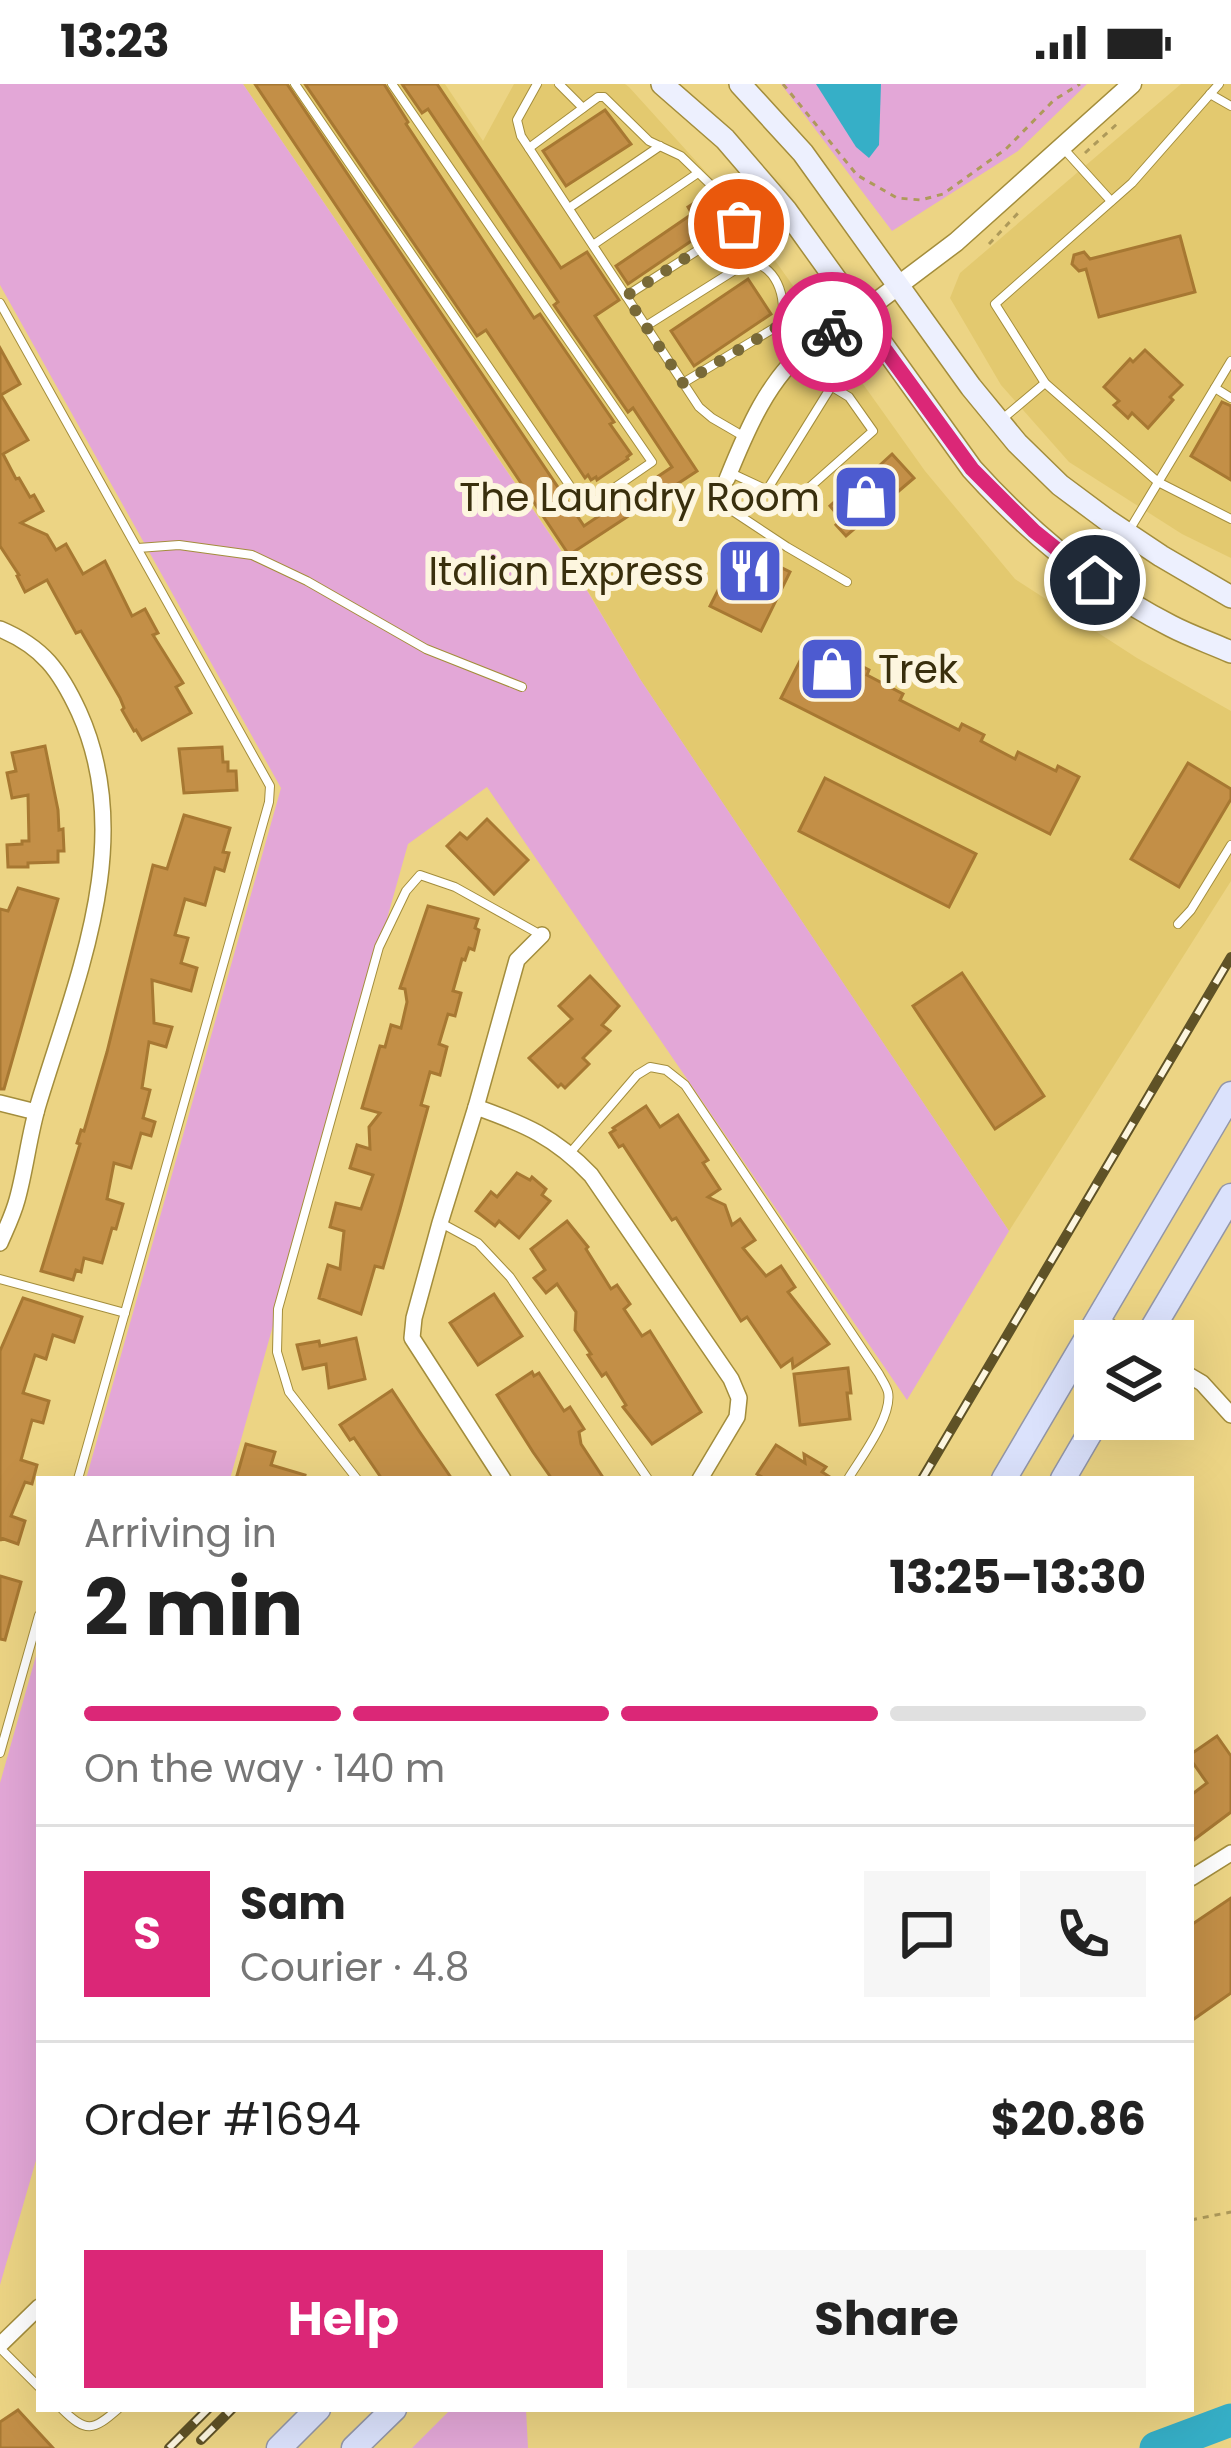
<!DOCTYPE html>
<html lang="en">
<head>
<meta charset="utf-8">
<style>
	:root { --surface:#fff; --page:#f6f6f6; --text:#222; --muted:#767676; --line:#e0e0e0; --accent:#db2777 }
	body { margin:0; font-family:Poppins,sans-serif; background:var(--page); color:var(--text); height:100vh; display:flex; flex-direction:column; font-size:45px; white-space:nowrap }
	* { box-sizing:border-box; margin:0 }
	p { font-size:39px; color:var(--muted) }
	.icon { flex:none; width:66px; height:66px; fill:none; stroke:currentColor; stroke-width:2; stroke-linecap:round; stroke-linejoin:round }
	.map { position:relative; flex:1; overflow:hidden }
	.panel { position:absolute; left:36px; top:1392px; width:1158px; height:936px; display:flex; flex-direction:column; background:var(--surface); border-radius:0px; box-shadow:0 12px 48px #0002 }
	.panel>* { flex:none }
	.fabs { position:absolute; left:1074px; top:1236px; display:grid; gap:24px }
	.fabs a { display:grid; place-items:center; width:120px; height:120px; border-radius:0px; background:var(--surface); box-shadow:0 12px 48px #0002; font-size:60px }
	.pin { position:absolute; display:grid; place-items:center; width:102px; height:102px; color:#fff; margin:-51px; border:6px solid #fff; border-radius:50%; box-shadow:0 3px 12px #0007 }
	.courier { position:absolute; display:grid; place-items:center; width:120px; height:120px; margin:-60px; border:9px solid #db2777; border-radius:50%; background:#fff; color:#222; box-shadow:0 3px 15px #0007 }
	.overview em { font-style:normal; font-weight:700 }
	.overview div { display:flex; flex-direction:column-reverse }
	.overview { display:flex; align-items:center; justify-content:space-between; height:204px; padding:0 48px }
	h1 { font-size:78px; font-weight:700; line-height:90px }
	.bar { display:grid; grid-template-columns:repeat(4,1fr); gap:18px 12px; align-content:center; height:144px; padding:0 48px }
	.bar i { height:15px; border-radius:9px; background:var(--line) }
	.bar .active { background:var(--accent) }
	.bar p { grid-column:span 4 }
	.line { display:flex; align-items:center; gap:30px; padding:0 48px; border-top:3px solid var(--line) }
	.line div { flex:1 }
	.round { display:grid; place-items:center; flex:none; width:126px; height:126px; border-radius:0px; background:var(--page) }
	.action { display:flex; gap:24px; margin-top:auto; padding:24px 48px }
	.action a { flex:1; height:138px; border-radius:0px; background:var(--accent); color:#fff; font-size:48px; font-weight:700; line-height:138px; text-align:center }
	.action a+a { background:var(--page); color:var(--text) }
	.status { display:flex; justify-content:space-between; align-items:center; height:84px; padding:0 60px; background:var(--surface); direction:ltr }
	.status svg { height:33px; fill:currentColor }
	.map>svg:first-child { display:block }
</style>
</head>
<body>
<div class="status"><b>13:23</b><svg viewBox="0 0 49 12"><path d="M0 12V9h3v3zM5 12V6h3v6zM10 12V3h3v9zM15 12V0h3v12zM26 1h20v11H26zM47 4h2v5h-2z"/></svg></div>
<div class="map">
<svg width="1231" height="2364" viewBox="0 0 1231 2364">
	<rect width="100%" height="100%" fill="#ecd484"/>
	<g fill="#e3c96f">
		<polygon points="243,0 445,0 483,57 514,0 625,0 629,3 734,119 925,387 1015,495 1137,574 1231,627 1231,797 1009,1147 640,595 579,492"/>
		<polygon points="1181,0 1231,0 1231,474 1182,450 1069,378 1001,301 950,214 960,189"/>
	</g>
	<g fill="#e3a7d7">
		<polygon points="0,0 243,0 579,493 640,595 1009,1147 907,1316 487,703 408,760 230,1395 86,1395 281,704 0,201"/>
		<polygon points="781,0 1087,0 1018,67 892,147"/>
		<polygon points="39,1561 39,2066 0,2201 0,1699"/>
		<polygon points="451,2325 526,2325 528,2364 412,2364"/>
	</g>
	<polygon fill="#36afc7" points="816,0 881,0 879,61 869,74 856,63"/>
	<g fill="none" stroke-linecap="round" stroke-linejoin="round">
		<polyline stroke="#36afc7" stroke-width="33" points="1156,2364 1231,2336"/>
	</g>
	<g fill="#c38f47" stroke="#a77832" stroke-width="3">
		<polygon points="255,0 287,0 584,442 672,383 633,324 628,328 554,221 558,218 428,25 422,29 402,0 437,0 561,184 587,168 619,216 595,232 697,387 569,471"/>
		<polygon points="305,0 384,0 408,38 406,40 534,234 540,230 614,338 610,340 631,370 627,373 628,375 597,396 596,393 591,396 588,391 585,394 486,246 477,252"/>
		<polygon points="605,26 631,60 566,102 543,67"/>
		<polygon points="708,110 725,134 628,200 616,182 692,130 688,123"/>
		<polygon points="1180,152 1195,208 1099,233 1086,185 1079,187 1072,180 1074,171 1084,168 1090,175"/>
		<polygon points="748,195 771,230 694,282 671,247"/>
		<polygon points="0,264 20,300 1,311 28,356 3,370 16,395 19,394 30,413 34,411 43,427 21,439 47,451 56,466 66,460 83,490 105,477 132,532 145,525 158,549 153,551 183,599 176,603 191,629 142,656 136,646 134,647 122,626 124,624 120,614 81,547 76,549 47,496 25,508 17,492 19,491 0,462"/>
		<polygon points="1145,266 1182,301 1170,313 1173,316 1148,344 1132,329 1128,334 1114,321 1119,317 1104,303 1130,275 1133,278"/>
		<polygon points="1222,318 1231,322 1231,396 1191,372"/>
		<polygon points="892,370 914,394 846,452 836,441 842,436 830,422 853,401 855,404"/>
		<polygon points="740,463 790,488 761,547 710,522"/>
		<polygon points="805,567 822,576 825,570 844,579 846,574 869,586 867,591 903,610 900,616 959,646 962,640 984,651 981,657 1015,675 1018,668 1056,687 1058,682 1079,693 1050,750 781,614"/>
		<polygon points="45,662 58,726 59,746 63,745 64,767 58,767 58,778 28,779 28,783 8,783 7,761 22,760 22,757 29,757 28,711 12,714 7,689 16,687 12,669"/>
		<polygon points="222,663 223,678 228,678 228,687 236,687 237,706 184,709 179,665"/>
		<polygon points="1188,679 1231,705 1231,715 1179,803 1131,775"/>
		<polygon points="825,694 976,770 949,823 799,747"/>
		<polygon points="184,731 230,744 223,768 229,769 224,787 215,784 205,821 185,815 175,851 188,854 181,879 197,884 191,907 152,896 154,939 172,943 166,963 149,958 142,1004 150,1006 143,1034 155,1038 151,1052 141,1049 131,1084 114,1079 107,1115 123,1120 116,1145 112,1144 102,1179 84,1174 81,1188 76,1186 73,1196 41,1187 80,1060 77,1059 81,1046 84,1047 107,968 153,781 167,785"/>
		<polygon points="487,735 528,776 494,810 447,762 460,749 467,755"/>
		<polygon points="18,804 58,815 4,1005 0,1005 0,825 8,827"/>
		<polygon points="428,822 478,835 475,844 479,846 474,866 469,864 465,876 462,875 453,907 461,909 455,932 448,930 439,960 447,963 440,991 430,988 421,1021 428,1023 400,1125 383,1184 375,1182 361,1230 319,1214 328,1181 340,1185 344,1147 330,1143 336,1119 361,1125 373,1091 350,1084 357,1061 370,1065 369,1043 380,1029 362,1024 380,962 385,963 391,941 401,944 407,918 405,905 400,904"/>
		<polygon points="962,889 1044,1012 995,1045 913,922"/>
		<polygon points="590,892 619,922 602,941 610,947 583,974 589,980 565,1004 561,1000 558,1003 529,974 572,935 559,922"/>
		<polygon points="646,1022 660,1043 678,1031 708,1076 703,1079 720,1105 708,1113 725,1121 732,1141 740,1135 755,1156 743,1164 766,1192 781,1182 795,1203 788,1208 829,1260 793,1284 792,1275 781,1283 747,1233 741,1237 676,1134 672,1136 623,1061 619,1063 610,1049 615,1046 613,1044"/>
		<polygon points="517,1089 530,1096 532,1093 546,1105 542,1111 550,1117 519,1154 499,1137 495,1142 476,1127 491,1108 497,1113"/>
		<polygon points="567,1137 588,1163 586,1165 611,1205 617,1201 630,1220 624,1225 642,1252 650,1247 701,1328 652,1360 623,1323 626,1321 606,1289 602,1292 588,1271 591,1270 575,1246 576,1228 557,1200 546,1209 534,1194 545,1186 531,1165"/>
		<polygon points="494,1210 522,1252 478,1281 450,1239"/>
		<polygon points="23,1214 82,1233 74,1258 53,1251 46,1275 35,1271 23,1309 49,1317 43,1339 32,1336 21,1376 37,1381 32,1400 25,1398 11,1432 25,1437 18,1460 1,1454 0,1457 0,1267"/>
		<polygon points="356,1254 365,1295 329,1304 326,1280 303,1285 297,1261 319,1257 320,1262"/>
		<polygon points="848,1284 851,1309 847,1309 850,1335 800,1341 794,1290"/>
		<polygon points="532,1288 534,1292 539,1289 564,1327 570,1323 584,1345 579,1348 581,1360 604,1395 552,1395 533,1368 497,1311"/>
		<polygon points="392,1306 419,1347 452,1395 382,1395 354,1354 350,1356 340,1341"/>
		<polygon points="246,1360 275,1368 271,1381 305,1391 304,1395 236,1395"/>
		<polygon points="776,1361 805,1379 804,1370 826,1383 822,1388 833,1395 765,1395 757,1390"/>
		<polygon points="0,1492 21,1498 5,1556 0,1555"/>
		<polygon points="1217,1652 1231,1672 1231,1728 1191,1758 1191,1711 1207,1699 1191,1676 1191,1670"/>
		<polygon points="1231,1814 1231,1909 1191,1937 1191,1841"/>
		<polygon points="18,2326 53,2364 0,2364 0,2338"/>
	</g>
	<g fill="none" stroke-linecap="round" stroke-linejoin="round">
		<defs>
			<g id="service">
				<polyline points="295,0 585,424 652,378 392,0"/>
				<polyline points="537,0 517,36 521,52 699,323 712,334 743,352"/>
				<polyline points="559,0 583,24"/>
				<polyline points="1219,0 1132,99 995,220 1045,299 1158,398 1231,435"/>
				<polyline points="1210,10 1231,22"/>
				<polyline points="529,64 598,13 604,13 649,57 681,72 714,104 739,140 626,212"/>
				<polyline points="1063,64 1111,117"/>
				<polyline points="569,124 660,62"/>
				<polyline points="593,161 698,89"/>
				<polyline points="0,219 270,702 269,718 78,1395"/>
				<path d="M 646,242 L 746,179 C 776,177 788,215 781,240"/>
				<polyline points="683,299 781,240 808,260"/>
				<polyline points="1215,304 1231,314"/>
				<polyline points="1000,337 1045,299"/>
				<polyline points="731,389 793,418 873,347 849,313 821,296 796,275"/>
				<polyline points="727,395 725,422 787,463 847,498"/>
				<polyline points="767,406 831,303"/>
				<polyline points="1130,445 1231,277"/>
				<polyline points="138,464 179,461 252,471 307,497 426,565 522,603"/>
				<polyline points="1178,840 1191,826 1231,761"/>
				<path d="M 570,1069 L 637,991 L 650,983 L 666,986 L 685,1001 L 879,1290 C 882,1296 886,1301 888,1308 C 893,1332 860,1375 848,1395"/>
				<polyline points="441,1139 478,1159 510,1193 648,1395"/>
				<polyline points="0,1195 125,1229"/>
				<polyline points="357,1395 289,1308 277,1268 278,1225 379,863 406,807 420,791 455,803 541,851"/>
				<polyline points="0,1669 39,1531"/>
				<polyline points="0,2264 39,2303"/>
				<path d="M 62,2325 C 86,2349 93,2347 118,2325"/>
			</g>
			<g id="minor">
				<path d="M 727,395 C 746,348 769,292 811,261 C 826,249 844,241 859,231"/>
				<path d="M 0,545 C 43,563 60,587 79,628 C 137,756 77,893 39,1018 C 29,1050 26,1084 17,1116 C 13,1131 6,1145 0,1159"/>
				<polyline points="0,1019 36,1028"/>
				<path d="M 476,1023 C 524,1040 555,1053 591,1091 L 731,1295 L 739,1314 L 737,1333 L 700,1395"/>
				<polyline points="1098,1235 1131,1257"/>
				<polyline points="1173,1282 1202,1299 1231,1331"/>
				<polyline points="503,1395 412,1254 414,1234 440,1139 476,1023 517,876 542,851"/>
				<polyline points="1191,1794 1231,1769"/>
				<polyline points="0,2261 39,2223"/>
			</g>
			<polyline id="tertiary" points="859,231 956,158 1132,0"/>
			<g id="secondary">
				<path d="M 662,0 L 725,55 L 786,126 L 972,385 C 1028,447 1096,504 1171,542 C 1190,552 1211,559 1231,568"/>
				<polyline points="740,0 803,69 971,303 1017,359 1060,401 1107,436 1161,472 1231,513"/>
				<polyline points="1095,496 1127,450"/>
			</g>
			<g id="primary">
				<polyline points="1145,1257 1231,1112"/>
				<polyline points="1004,1395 1231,1010"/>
				<polyline points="1063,1395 1098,1335"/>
				<polyline points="279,2364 318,2325"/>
				<polyline points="354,2364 394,2325"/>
			</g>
		</defs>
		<use href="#service" stroke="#a38d3c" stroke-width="10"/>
		<use href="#minor" stroke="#a38d3c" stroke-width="18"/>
		<use href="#tertiary" stroke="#a38d3c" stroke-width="21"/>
		<use href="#secondary" stroke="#a38d3c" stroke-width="24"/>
		<use href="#primary" stroke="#9396a7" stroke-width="27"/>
		<g stroke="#ae9a5a" stroke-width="3" stroke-dasharray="6 6" stroke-linecap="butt">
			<polyline points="783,0 857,91 897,114 921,116 943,110 1006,65 1054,16 1080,0"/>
			<polyline points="1085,69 1118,39"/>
			<polyline points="989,160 1020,127"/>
			<polyline points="1191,2136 1231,2128"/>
		</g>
		<use href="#service" stroke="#fff" stroke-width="8"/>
		<use href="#minor" stroke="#fff" stroke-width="15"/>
		<use href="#tertiary" stroke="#fff" stroke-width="18"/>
		<use href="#secondary" stroke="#edf0fe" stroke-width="21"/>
		<use href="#primary" stroke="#dbe2fc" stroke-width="24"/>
		<defs>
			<g id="rail">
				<polyline points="922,1395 1231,873"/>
				<polyline points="201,2356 232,2325"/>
				<polyline points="169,2364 208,2325"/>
			</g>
		</defs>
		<use href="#rail" stroke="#5f5226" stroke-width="10"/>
		<use href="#rail" stroke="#fdf6df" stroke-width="6" stroke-dasharray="18" stroke-linecap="butt"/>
	</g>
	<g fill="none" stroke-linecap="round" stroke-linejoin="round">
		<polyline stroke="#786937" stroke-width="12" stroke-dasharray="0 21.6" points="739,140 626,212 683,299 782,240 810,261 832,248"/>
		<polyline stroke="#db2777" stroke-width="15" points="832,248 859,230 972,385 1034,447 1095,496"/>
	</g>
	<defs>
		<symbol id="shop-square" viewBox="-11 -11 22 22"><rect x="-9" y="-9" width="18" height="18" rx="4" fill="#4d5bd0" stroke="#fdf6df"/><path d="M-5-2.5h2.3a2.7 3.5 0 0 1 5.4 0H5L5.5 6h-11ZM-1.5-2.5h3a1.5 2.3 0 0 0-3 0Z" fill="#fff"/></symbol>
		<symbol id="restaurant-square" viewBox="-11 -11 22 22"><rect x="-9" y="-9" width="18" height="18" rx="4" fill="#4d5bd0" stroke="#fdf6df"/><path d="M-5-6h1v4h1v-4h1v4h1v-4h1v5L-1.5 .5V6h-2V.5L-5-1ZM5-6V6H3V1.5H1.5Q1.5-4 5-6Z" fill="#fff"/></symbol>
	</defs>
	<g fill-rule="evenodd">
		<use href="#shop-square" x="828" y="375" width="76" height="76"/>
		<use href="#restaurant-square" x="712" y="449" width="76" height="76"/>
		<use href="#shop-square" x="794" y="547" width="76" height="76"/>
	</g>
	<g text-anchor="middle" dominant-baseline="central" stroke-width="12" stroke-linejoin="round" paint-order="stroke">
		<g font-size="39" fill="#392f0d" stroke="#fdf6df" text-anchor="end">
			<text x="820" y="413">The Laundry Room</text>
			<text x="704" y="487">Italian Express</text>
			<text x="878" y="585" text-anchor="start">Trek</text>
		</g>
	</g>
</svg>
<div class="fabs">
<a><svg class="icon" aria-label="layers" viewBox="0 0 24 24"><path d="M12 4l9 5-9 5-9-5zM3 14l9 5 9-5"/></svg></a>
</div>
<div class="pin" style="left:739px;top:140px;background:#ea580c"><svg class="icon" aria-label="bag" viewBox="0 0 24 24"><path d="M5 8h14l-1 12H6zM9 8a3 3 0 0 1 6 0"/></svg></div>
<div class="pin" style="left:1095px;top:496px;background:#1f2937"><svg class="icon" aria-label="home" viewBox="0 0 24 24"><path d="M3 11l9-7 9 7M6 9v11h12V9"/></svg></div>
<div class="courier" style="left:832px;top:248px"><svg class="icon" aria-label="bike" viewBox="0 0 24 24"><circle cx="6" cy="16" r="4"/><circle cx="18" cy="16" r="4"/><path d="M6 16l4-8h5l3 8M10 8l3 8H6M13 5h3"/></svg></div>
<section class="panel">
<div class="overview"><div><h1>2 min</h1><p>Arriving in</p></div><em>13:25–13:30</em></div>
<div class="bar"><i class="active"></i><i class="active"></i><i class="active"></i><i></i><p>On the way · 140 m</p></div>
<div class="line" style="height:216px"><b class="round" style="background:var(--accent);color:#fff">S</b><div><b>Sam</b><p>Courier · 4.8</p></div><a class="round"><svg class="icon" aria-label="chat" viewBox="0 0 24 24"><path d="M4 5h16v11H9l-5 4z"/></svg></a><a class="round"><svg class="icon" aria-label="phone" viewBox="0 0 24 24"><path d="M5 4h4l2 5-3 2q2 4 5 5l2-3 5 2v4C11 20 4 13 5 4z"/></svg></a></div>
<div class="line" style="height:156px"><div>Order #1694</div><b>$20.86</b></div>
<div class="action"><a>Help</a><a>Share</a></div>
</section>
</div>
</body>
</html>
